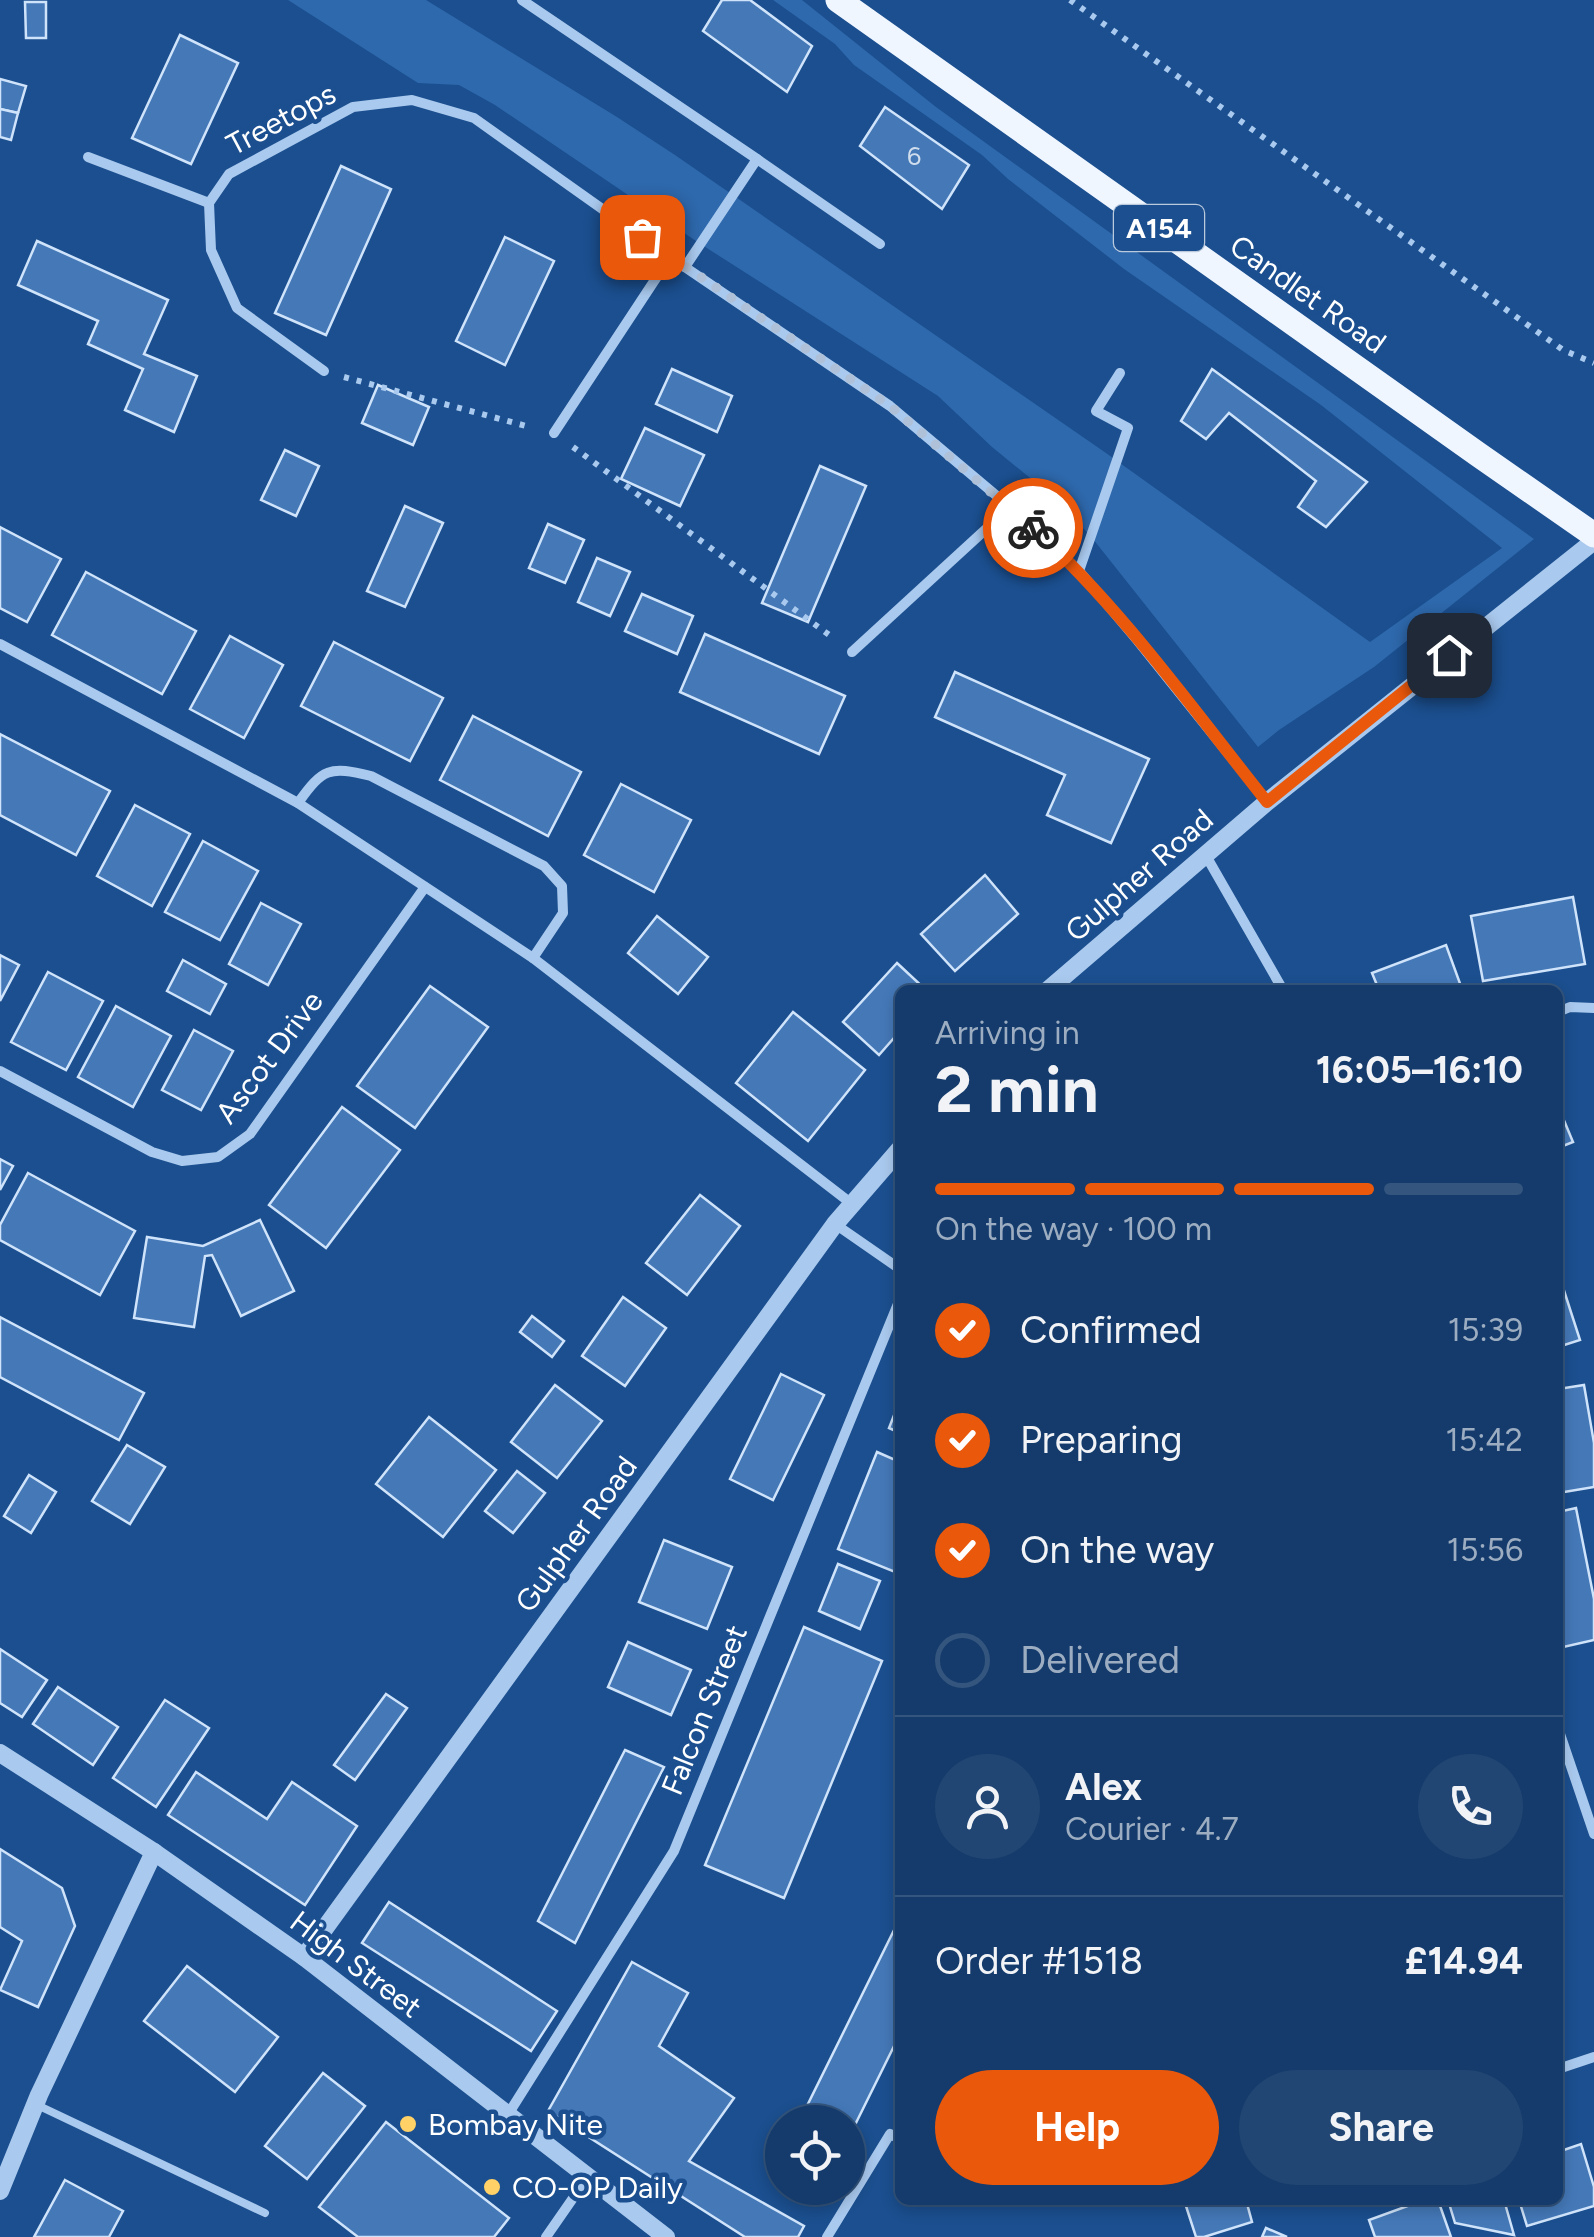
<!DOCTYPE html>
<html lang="en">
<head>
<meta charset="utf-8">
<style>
	:root { --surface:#143b6b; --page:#214673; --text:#f1f3f6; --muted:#9dadc1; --line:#33557e; --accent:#ea580c }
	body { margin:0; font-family:Figtree,sans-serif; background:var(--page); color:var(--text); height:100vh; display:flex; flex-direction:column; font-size:38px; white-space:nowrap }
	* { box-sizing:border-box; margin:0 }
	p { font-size:32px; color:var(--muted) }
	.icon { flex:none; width:55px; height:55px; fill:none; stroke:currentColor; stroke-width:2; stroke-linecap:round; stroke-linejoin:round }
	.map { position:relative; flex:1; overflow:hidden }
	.sheet { position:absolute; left:895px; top:985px; width:668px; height:1220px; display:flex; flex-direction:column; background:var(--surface); border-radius:15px; box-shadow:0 5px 15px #0003,0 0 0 2px var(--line) }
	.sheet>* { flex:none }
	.tools { position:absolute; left:765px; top:2105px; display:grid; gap:20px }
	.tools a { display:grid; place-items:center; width:100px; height:100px; border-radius:50%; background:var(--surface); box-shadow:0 5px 15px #0003,0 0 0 2px var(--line); font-size:50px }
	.pin { position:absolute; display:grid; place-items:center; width:85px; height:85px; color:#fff; margin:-42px; border-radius:20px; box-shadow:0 5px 15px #0006 }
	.courier { position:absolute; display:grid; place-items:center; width:100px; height:100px; margin:-50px; border:8px solid #ea580c; border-radius:50%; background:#fff; color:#222; box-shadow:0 2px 12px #0007 }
	.headline em { font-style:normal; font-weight:700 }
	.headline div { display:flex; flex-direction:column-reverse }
	.headline { display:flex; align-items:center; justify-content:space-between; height:170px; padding:0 40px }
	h1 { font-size:65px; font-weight:700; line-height:75px }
	.bar { display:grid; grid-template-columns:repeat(4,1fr); gap:15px 10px; align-content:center; height:120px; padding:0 40px }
	.bar i { height:12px; border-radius:8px; background:var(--line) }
	.bar .active { background:var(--accent) }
	.bar p { grid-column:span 4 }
	.line { display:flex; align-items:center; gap:25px; padding:0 40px; border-top:2px solid var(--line) }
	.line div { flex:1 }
	.round { display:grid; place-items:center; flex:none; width:105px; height:105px; border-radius:52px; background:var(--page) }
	ol { padding:0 40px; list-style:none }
	li { display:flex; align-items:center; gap:30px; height:110px }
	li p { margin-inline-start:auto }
	li .icon { padding:10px; border-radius:50%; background:var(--accent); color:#fff; stroke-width:4 }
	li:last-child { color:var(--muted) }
	li i { width:55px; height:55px; border:5px solid var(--line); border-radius:50% }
	.cta { display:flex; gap:20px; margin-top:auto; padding:20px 40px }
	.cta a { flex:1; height:115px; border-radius:60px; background:var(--accent); color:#fff; font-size:40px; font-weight:700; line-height:115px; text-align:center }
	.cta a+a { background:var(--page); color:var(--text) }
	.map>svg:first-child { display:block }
</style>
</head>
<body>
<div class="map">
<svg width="1594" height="2237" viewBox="0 0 1594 2237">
	<rect width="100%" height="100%" fill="#1b4f8f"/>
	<polygon fill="#2e69ad" points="288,0 426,0 617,117 675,155 1106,453 1370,642 1502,548 1321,405 1124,269 1008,179 982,155 854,65 835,44 773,0 802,0 936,107 1534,539 1374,667 1279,730 1258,747 1089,534 1040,486 992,447 938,396 699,243 495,105 459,85 418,83"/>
	<g fill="#4478b7" stroke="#cfe3fa" stroke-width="2.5">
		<polygon points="722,0 750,0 812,46 787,92 703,31"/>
		<polygon points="25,2 46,2 46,38 26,38"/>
		<polygon points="180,35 238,63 191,164 132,138"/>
		<polygon points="0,79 26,86 18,113 0,109"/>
		<polygon points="885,107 969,165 942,209 860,146"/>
		<polygon points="0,109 18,113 11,140 0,137"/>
		<polygon points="341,166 391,189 326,335 275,313"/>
		<polygon points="505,237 554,261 505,365 456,341"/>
		<polygon points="37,241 168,300 144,354 197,376 174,432 125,410 143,369 88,344 98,321 18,285"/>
		<polygon points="672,369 732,396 717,432 656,404"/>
		<polygon points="1212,369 1367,482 1326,527 1298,507 1316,481 1229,413 1206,439 1181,421"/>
		<polygon points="378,385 429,407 413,445 362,423"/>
		<polygon points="645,428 704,455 680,506 621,479"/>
		<polygon points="285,450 319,466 296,516 261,500"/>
		<polygon points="820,466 866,486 808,622 762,603"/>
		<polygon points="405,506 443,523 405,607 367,591"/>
		<polygon points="548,524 584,540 565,583 529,568"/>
		<polygon points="0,527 61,559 27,622 0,608"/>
		<polygon points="597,558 630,572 610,616 578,602"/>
		<polygon points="86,572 196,631 162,694 52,635"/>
		<polygon points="642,594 693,616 677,654 625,631"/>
		<polygon points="705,634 845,696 819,754 680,692"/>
		<polygon points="230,636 283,665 244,738 190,709"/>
		<polygon points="334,642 443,698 410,761 301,706"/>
		<polygon points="955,672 1149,759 1111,843 1047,815 1065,775 935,717"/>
		<polygon points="473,716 581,772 548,836 440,780"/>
		<polygon points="0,734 110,791 76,855 0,815"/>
		<polygon points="621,784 691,820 654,892 584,855"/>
		<polygon points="135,805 190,834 152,906 97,876"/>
		<polygon points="203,841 258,871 220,940 165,912"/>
		<polygon points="985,875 1018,914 955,971 921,934"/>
		<polygon points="1573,897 1585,964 1483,981 1471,916"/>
		<polygon points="261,903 301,924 268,985 229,964"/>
		<polygon points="657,916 708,957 678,994 628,953"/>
		<polygon points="1446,945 1462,989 1379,990 1372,973"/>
		<polygon points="0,955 19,965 0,1001"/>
		<polygon points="183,960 226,984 210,1014 167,991"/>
		<polygon points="897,963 926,990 900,990 900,1031 879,1055 843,1022"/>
		<polygon points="48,972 103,1001 66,1070 11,1042"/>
		<polygon points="430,986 488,1027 415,1128 357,1086"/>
		<polygon points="116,1006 171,1036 133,1107 78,1077"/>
		<polygon points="793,1012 865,1070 808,1141 736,1083"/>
		<polygon points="194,1030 233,1051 201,1110 162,1090"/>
		<polygon points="1558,1106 1573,1142 1558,1148"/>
		<polygon points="342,1107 400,1150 326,1248 269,1205"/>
		<polygon points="0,1159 13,1166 0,1190"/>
		<polygon points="28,1173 135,1231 100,1295 0,1240 0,1225"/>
		<polygon points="700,1195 740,1226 687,1295 646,1263"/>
		<polygon points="260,1220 294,1291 241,1316 212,1255 205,1256 194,1327 134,1318 147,1237 203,1246"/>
		<polygon points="1558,1272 1580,1340 1558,1347"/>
		<polygon points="623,1297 666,1328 625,1386 582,1356"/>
		<polygon points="532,1316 564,1341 552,1357 520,1332"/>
		<polygon points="0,1317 144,1393 119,1440 0,1377"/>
		<polygon points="781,1374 824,1395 773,1500 730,1479"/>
		<polygon points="555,1385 602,1421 557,1478 511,1442"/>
		<polygon points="1584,1385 1594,1443 1594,1487 1558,1493 1558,1389"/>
		<polygon points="900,1400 900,1433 889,1428"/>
		<polygon points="429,1417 496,1470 443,1537 376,1484"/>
		<polygon points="127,1445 165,1467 130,1524 92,1501"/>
		<polygon points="877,1452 900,1462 900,1574 838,1549"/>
		<polygon points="517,1471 545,1493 513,1533 485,1511"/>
		<polygon points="29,1475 56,1492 31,1533 4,1516"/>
		<polygon points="1576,1508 1594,1599 1594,1640 1559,1648 1558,1512"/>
		<polygon points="664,1540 732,1567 707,1629 639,1602"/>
		<polygon points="838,1564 880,1581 860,1629 819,1611"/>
		<polygon points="804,1627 882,1661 784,1898 705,1865"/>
		<polygon points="628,1642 691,1670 671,1715 608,1687"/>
		<polygon points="0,1649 47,1680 22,1717 0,1703"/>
		<polygon points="58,1687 118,1727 93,1765 33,1724"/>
		<polygon points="386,1694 407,1708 355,1780 334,1765"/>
		<polygon points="165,1700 209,1728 156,1807 113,1778"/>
		<polygon points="625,1750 664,1767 575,1943 538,1921"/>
		<polygon points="196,1772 267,1819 292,1782 357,1826 305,1905 168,1815"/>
		<polygon points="0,1849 62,1888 75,1926 38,2007 0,1990 22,1941 0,1927"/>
		<polygon points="389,1902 557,2011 531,2051 362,1943"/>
		<polygon points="900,1918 900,2034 849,2137 848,2137 848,2122 819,2122 803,2114"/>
		<polygon points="632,1962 688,1993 659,2046 734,2098 689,2161 804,2226 798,2237 745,2237 548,2111"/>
		<polygon points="187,1966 278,2037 235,2092 144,2021"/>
		<polygon points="323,2073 365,2106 307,2179 265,2146"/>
		<polygon points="386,2122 509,2218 494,2237 358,2237 319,2207"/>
		<polygon points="1581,2144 1594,2187 1594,2206 1527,2226 1519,2200 1558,2200 1558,2152"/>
		<polygon points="65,2180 123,2211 109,2237 34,2237"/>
		<polygon points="1184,2200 1246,2200 1252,2222 1204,2237 1196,2237"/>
		<polygon points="1424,2200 1438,2200 1451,2237 1375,2237 1369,2220"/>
		<polygon points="1448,2200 1504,2200 1514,2235 1455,2223"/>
		<polygon points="1266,2228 1287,2237 1262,2237"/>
	</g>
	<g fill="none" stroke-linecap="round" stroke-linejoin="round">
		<g stroke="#a9c9ee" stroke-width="6" stroke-dasharray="5 8" stroke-linecap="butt">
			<polyline points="1070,0 1563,350 1594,363"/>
			<polyline points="344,377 530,427"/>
			<polyline points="573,447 832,637"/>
		</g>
		<polyline stroke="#a9c9ee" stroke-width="8" points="35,2104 265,2213"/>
		<g stroke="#a9c9ee" stroke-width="10">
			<polyline points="522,0 757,159 685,267"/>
			<polyline points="88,157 209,203"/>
			<polyline points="757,159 880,244"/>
			<polyline points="324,371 237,308 211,250 209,203 229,174 353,107 412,100 474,118 670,257 890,406 1010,507 1079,571 1138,641 1267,802"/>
			<polyline points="554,433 670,257"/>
			<polyline points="1079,571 1128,428 1096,411 1120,373"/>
			<polyline points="0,644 298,803 533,958 852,1204"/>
			<polyline points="852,652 1010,507"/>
			<path d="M 298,803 C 323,768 329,766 371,776 L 544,866 L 562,886 L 563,913 L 533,958"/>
			<polyline points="1205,854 1283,990"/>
			<polyline points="1558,1012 1570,1007 1594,1008"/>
			<polyline points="0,1071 152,1152 182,1161 218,1157 250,1134 425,887"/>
			<polyline points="835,1224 900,1269"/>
			<polyline points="1558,1728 1594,1834"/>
			<polyline points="1558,2069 1594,2057"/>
			<polyline points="507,2116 674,1851 900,1299"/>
			<polyline points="546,2237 587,2178"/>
			<polyline points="827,2237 890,2134 900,2139"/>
		</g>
		<g stroke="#a9c9ee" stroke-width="18">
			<polyline points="1048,990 1267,802 1594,541"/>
			<polyline points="0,1753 154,1852 304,1957 666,2237"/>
			<polyline points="304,1957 835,1224 900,1149"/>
			<polyline points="0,2191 39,2095 154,1852"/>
		</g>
		<polyline stroke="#f0f6ff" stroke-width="25" points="838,0 1479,455 1594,535"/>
	</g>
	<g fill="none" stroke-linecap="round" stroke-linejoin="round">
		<polyline stroke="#afc1d8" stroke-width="10" stroke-dasharray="0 18" points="642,237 890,406 1033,528"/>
		<path stroke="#ea580c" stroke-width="12" d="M 1033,528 C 1122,609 1192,708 1267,802 L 1449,655"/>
	</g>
	<g fill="#ffd166" stroke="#1b4f8f" stroke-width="4">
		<circle cx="408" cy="2124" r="10"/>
		<circle cx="492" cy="2187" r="10"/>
	</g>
	<g text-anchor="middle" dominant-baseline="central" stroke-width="9" stroke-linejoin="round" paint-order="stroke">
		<g font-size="25" fill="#d0dded">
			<text x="914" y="156">6</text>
		</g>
		<rect fill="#1b4f8f" stroke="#bbcadd" stroke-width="2.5" x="1114" y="205" width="90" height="46" rx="8"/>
		<g font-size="28" font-weight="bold" fill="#fff">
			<text x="1159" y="228">A154</text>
		</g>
		<g font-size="30" fill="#fff" stroke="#1b4f8f">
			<text transform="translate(281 119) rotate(-28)">Treetops</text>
			<text transform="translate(1308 294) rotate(35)">Candlet Road</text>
			<text transform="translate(1139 875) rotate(-41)">Gulpher Road</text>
			<text transform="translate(269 1057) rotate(-53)">Ascot Drive</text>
			<text transform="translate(576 1534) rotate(-54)">Gulpher Road</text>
			<text transform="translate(704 1710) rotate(-68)">Falcon Street</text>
			<text transform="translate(356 1964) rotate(37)">High Street</text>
		</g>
		<g font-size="30" fill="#fff" stroke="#1b4f8f" text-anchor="start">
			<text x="428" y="2124">Bombay Nite</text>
			<text x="512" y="2187">CO-OP Daily</text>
		</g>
	</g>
</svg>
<div class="tools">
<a><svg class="icon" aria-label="locate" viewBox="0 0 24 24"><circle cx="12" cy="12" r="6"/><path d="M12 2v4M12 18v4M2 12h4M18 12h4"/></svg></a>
</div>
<div class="pin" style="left:642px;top:237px;background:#ea580c"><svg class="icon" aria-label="bag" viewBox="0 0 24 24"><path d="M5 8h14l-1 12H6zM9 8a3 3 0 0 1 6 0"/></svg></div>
<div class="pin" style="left:1449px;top:655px;background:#1f2937"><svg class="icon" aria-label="home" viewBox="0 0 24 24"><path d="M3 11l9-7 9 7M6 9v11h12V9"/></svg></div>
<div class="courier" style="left:1033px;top:528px"><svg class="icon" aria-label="bike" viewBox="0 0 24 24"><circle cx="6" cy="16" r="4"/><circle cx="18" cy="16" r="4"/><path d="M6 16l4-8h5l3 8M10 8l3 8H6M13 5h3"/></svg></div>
<section class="sheet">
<div class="headline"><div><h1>2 min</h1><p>Arriving in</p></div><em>16:05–16:10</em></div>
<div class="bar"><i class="active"></i><i class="active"></i><i class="active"></i><i></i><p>On the way · 100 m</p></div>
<ol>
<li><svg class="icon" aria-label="check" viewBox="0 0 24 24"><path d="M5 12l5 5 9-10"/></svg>Confirmed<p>15:39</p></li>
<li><svg class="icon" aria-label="check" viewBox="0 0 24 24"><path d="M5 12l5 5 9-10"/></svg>Preparing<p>15:42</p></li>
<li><svg class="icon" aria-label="check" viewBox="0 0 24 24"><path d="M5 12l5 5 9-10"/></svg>On the way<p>15:56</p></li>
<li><i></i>Delivered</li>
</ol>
<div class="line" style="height:180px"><a class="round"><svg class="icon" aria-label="person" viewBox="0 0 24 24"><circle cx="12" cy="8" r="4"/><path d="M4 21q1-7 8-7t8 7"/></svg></a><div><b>Alex</b><p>Courier · 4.7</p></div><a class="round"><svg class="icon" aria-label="phone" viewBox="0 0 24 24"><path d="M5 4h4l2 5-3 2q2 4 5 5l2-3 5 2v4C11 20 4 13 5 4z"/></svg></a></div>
<div class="line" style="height:130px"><div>Order #1518</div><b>£14.94</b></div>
<div class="cta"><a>Help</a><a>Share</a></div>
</section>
</div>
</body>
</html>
